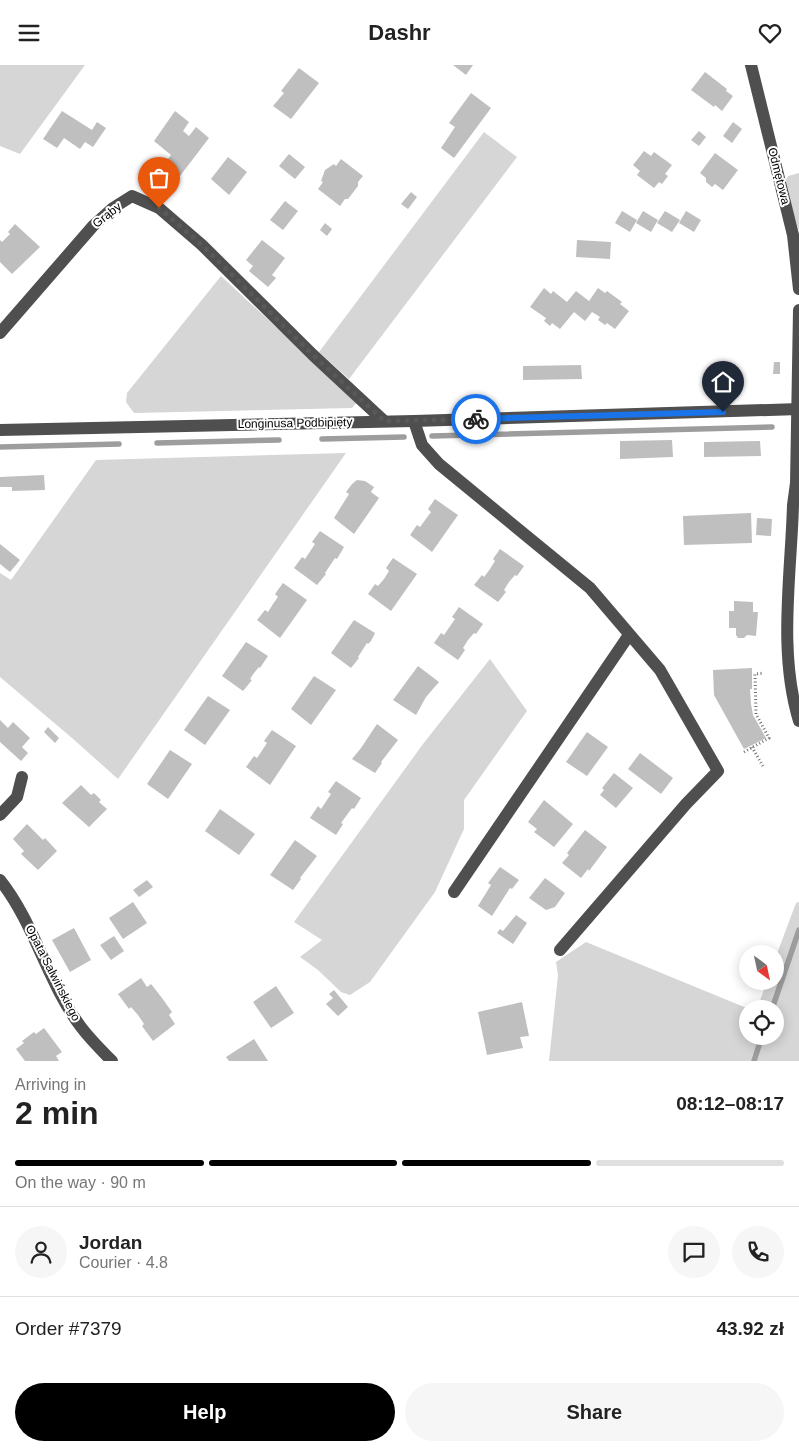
<!DOCTYPE html>
<html lang="en">
<head>
<meta charset="utf-8">
<style>
	:root { --surface:#fff; --page:#f6f6f6; --text:#222; --muted:#767676; --line:#e0e0e0; --accent:#000 }
	body { margin:0; font-family:Helvetica,sans-serif; background:var(--page); color:var(--text); height:100vh; display:flex; flex-direction:column; font-size:19px; white-space:nowrap }
	* { box-sizing:border-box; margin:0 }
	p { font-size:16px; color:var(--muted) }
	.icon { flex:none; width:28px; height:28px; fill:none; stroke:currentColor; stroke-width:2; stroke-linecap:round; stroke-linejoin:round }
	.map { position:relative; height:996px; overflow:hidden }
	.details { display:flex; flex-direction:column; background:var(--surface); flex:1 }
	.details>* { flex:none }
	.needle { width:32px; rotate:147deg }
	.controls { position:absolute; left:739px; top:880px; display:grid; gap:10px }
	.controls a { display:grid; place-items:center; width:45px; height:45px; border-radius:50%; background:var(--surface); box-shadow:0 2px 12px #0003; font-size:25px }
	.pin { position:absolute; display:grid; place-items:center; width:42px; height:42px; color:#fff; margin:-51px -21px; border-radius:50% 50% 50% 0; rotate:-45deg; box-shadow:0 0 5px #0007 }
	.pin .icon { rotate:45deg }
	.courier { position:absolute; display:grid; place-items:center; width:50px; height:50px; margin:-25px; border:4px solid #1a73e8; border-radius:50%; background:#fff; color:#222; box-shadow:0 1px 6px #0007 }
	.headline em { font-style:normal; font-weight:600 }
	.headline div { display:flex; flex-direction:column-reverse }
	.headline { display:flex; align-items:center; justify-content:space-between; height:85px; padding:0 15px }
	h1 { font-size:32px; font-weight:600; line-height:38px }
	.bar { display:grid; grid-template-columns:repeat(4,1fr); gap:8px 5px; align-content:center; height:60px; padding:0 15px }
	.bar i { height:6px; border-radius:4px; background:var(--line) }
	.bar .selected { background:var(--accent) }
	.bar p { grid-column:span 4 }
	.line { display:flex; align-items:center; gap:12px; padding:0 15px; border-top:1px solid var(--line) }
	.line div { flex:1 }
	.round { display:grid; place-items:center; flex:none; width:52px; height:52px; border-radius:26px; background:var(--page) }
	.action { display:flex; gap:10px; margin-top:auto; padding:10px 15px }
	.action a { flex:1; height:58px; border-radius:30px; background:var(--accent); color:#fff; font-size:20px; font-weight:600; line-height:58px; text-align:center }
	.action a+a { background:var(--page); color:var(--text) }
	header { display:flex; justify-content:space-between; align-items:center; height:65px; padding:0 15px; background:var(--surface); font-size:22px; font-weight:600 }
	.map>svg:first-child { display:block }
</style>
</head>
<body>
<header><svg class="icon" aria-label="menu" viewBox="0 0 24 24"><path d="M4 6h16M4 12h16M4 18h16"/></svg>Dashr<svg class="icon" aria-label="heart" viewBox="0 0 24 24"><path d="M12 20l-8-8c-3-5 5-10 8-4 3-6 11-1 8 4z"/></svg></header>
<div class="map">
<svg width="799" height="996" viewBox="0 0 799 996">
	<rect width="100%" height="100%" fill="#fff"/>
	<g fill="#d6d6d6">
		<polygon points="0,0 85,0 20,89 0,81"/>
		<polygon points="484,67 517,92 349,314 319,287"/>
		<polygon points="799,108 799,166 794,152 786,115 788,111"/>
		<polygon points="221,211 357,337 352,343 134,348 126,337 127,328"/>
		<polygon points="346,388 118,714 72,673 0,612 0,508 11,515 96,395"/>
		<polygon points="490,594 527,646 464,735 464,764 435,827 370,917 350,930 341,927 318,905 300,892 322,875 294,857 423,679"/>
		<polygon points="799,837 799,996 549,996 558,910 556,897 586,877 749,944 748,944 748,971 775,971 775,944 757,944 767,916 775,916 775,894 796,838"/>
	</g>
	<g fill="none" stroke-linecap="round" stroke-linejoin="round">
		<g stroke="#9d9d9d" stroke-width="5.5">
			<polyline points="432,371 772,362"/>
			<polyline points="322,374 404,372"/>
			<polyline points="157,378 279,375"/>
			<polyline points="0,382 119,379"/>
			<polyline points="772,944 799,865"/>
			<polyline points="754,996 762,971"/>
		</g>
	</g>
	<g fill="#bfbfbf">
		<polygon points="453,0 473,0 466,10"/>
		<polygon points="299,3 319,18 291,54 273,41 284,28 281,26"/>
		<polygon points="705,7 727,24 726,26 733,31 722,46 715,40 714,42 691,25"/>
		<polygon points="471,28 491,43 454,93 441,83 455,62 449,58"/>
		<polygon points="62,46 92,65 97,57 106,63 93,82 85,77 80,84 64,73 57,83 43,74"/>
		<polygon points="175,46 189,57 183,66 189,71 196,62 209,73 180,111 164,99 171,90 154,76"/>
		<polygon points="733,57 742,64 732,78 723,71"/>
		<polygon points="699,66 706,72 699,81 691,75"/>
		<polygon points="644,86 651,91 654,87 672,100 665,109 668,111 662,119 659,117 654,123 637,110 640,106 633,100"/>
		<polygon points="715,88 738,105 723,125 715,119 712,122 706,117 706,113 700,108"/>
		<polygon points="289,89 305,102 295,114 279,101"/>
		<polygon points="228,92 247,107 229,130 211,114"/>
		<polygon points="341,94 363,111 358,117 358,121 348,134 345,134 340,141 318,124 323,117 321,116 325,105 334,99 336,101"/>
		<polygon points="411,127 417,132 408,144 401,139"/>
		<polygon points="285,136 298,146 283,165 270,155"/>
		<polygon points="622,146 637,155 630,167 615,158"/>
		<polygon points="643,146 658,155 651,167 636,158"/>
		<polygon points="665,146 680,155 672,167 657,158"/>
		<polygon points="686,146 701,155 694,167 679,158"/>
		<polygon points="325,158 332,164 327,171 320,165"/>
		<polygon points="15,159 40,182 12,209 0,197 0,175 2,177 10,169 8,167"/>
		<polygon points="262,175 285,193 272,210 276,213 268,222 249,206 253,201 246,195"/>
		<polygon points="577,175 611,177 610,194 576,192"/>
		<polygon points="544,223 551,229 553,226 567,237 576,226 589,236 598,223 605,228 607,226 622,237 620,239 629,246 615,264 607,258 605,260 598,255 600,252 592,247 585,256 574,247 560,264 552,258 550,261 544,256 546,253 530,242"/>
		<polygon points="774,297 780,297 780,309 773,309"/>
		<polygon points="581,300 582,314 523,315 523,301"/>
		<polygon points="672,375 673,392 620,394 620,376"/>
		<polygon points="760,376 761,391 704,392 704,377"/>
		<polygon points="44,410 45,425 12,426 12,422 0,422 0,412"/>
		<polygon points="357,415 365,416 374,422 371,427 379,433 354,469 334,453 349,429 346,427 352,419"/>
		<polygon points="435,434 458,450 432,487 410,470 417,460 420,462 431,447 428,444"/>
		<polygon points="751,448 752,478 684,480 683,451"/>
		<polygon points="757,453 772,454 771,471 756,470"/>
		<polygon points="320,466 344,482 337,494 335,493 325,508 326,509 317,520 294,503 302,492 305,494 315,479 312,477"/>
		<polygon points="0,479 20,495 10,507 0,499"/>
		<polygon points="500,484 524,501 517,511 515,510 509,517 504,525 506,527 498,537 474,520 482,510 484,512 490,504 495,496 493,494"/>
		<polygon points="393,493 417,509 391,546 368,529 375,519 378,521 384,514 389,506 386,503"/>
		<polygon points="283,518 307,535 280,573 257,555 265,545 268,547 273,539 278,532 275,529"/>
		<polygon points="734,536 753,537 753,547 758,547 756,571 747,570 744,573 738,573 736,570 736,563 729,563 729,546 734,546"/>
		<polygon points="459,542 483,559 476,569 474,568 468,575 463,583 465,585 458,595 434,578 441,568 444,570 455,554 452,552"/>
		<polygon points="354,555 375,568 371,576 368,579 367,578 358,592 359,593 351,603 331,588"/>
		<polygon points="246,577 268,591 260,603 259,602 254,608 250,614 252,615 243,626 222,611"/>
		<polygon points="418,601 439,617 426,632 416,650 393,635"/>
		<polygon points="752,603 752,624 750,624 751,639 753,650 766,673 744,684 714,630 713,605"/>
		<polygon points="314,611 336,625 311,660 291,644"/>
		<polygon points="208,631 230,645 205,680 184,665"/>
		<polygon points="0,655 8,663 13,657 30,673 22,682 28,688 21,696 0,677"/>
		<polygon points="377,659 398,675 381,697 382,698 375,708 352,694 361,683"/>
		<polygon points="48,662 59,673 55,678 44,667"/>
		<polygon points="272,665 296,681 270,720 246,702 254,691 257,693 267,678 264,676"/>
		<polygon points="587,667 608,682 587,711 566,697"/>
		<polygon points="170,685 192,699 168,734 147,719"/>
		<polygon points="640,688 673,713 661,729 628,704"/>
		<polygon points="614,708 633,723 616,743 600,730 604,725 602,723"/>
		<polygon points="336,716 361,733 354,744 352,743 341,758 343,759 336,770 310,753 318,741 321,744 331,729 328,727"/>
		<polygon points="81,720 91,730 94,728 101,735 99,737 107,744 89,762 62,738"/>
		<polygon points="544,735 573,759 554,782 534,767 537,764 528,757"/>
		<polygon points="220,744 255,769 239,790 205,766"/>
		<polygon points="27,759 43,775 45,773 57,786 38,805 21,789 24,786 13,774"/>
		<polygon points="585,765 607,782 589,806 588,804 581,813 562,798 569,790 567,788"/>
		<polygon points="295,775 317,791 300,813 301,814 293,825 270,810"/>
		<polygon points="500,802 519,815 512,824 510,823 492,851 478,841 491,820 488,818"/>
		<polygon points="545,813 565,828 555,842 546,845 529,833"/>
		<polygon points="147,815 153,822 139,832 133,825"/>
		<polygon points="133,837 147,858 123,874 109,853"/>
		<polygon points="516,850 527,858 513,879 497,868 500,864 503,866"/>
		<polygon points="74,863 91,895 70,907 52,875"/>
		<polygon points="114,871 124,886 111,895 100,880"/>
		<polygon points="141,913 147,922 151,919 162,933 172,947 169,950 175,959 153,976 142,961 144,959 138,950 131,942 129,944 118,929"/>
		<polygon points="276,921 294,948 271,963 253,937"/>
		<polygon points="334,925 348,942 338,951 326,939 333,933 329,929"/>
		<polygon points="522,937 529,971 520,972 523,983 487,990 478,947"/>
		<polygon points="44,963 62,987 56,991 59,996 25,996 16,984 24,978 22,976 34,967 36,969"/>
		<polygon points="254,974 268,996 229,996 226,992"/>
	</g>
	<g fill="none" stroke-linecap="round" stroke-linejoin="round">
		<g stroke="#717171" stroke-width="3" stroke-dasharray="1 2.5" stroke-linecap="butt">
			<polyline points="752,682 764,703"/>
			<polyline points="744,687 769,673 756,649 755,609 764,608"/>
		</g>
		<g stroke="#4f4f4f" stroke-width="12">
			<polyline points="751,0 793,170 799,224"/>
			<path d="M 799,245 L 796,418 L 793,440 C 791,511 778,587 799,656"/>
			<polyline points="0,268 93,161 113,143 132,131 159,143 202,180 313,290 384,356"/>
			<polyline points="414,356 422,380 439,399 590,523 660,605 718,706 686,739 560,885"/>
			<polyline points="0,365 414,356 799,344"/>
			<polyline points="0,750 17,732 22,712"/>
			<path d="M 0,815 C 35,859 47,917 81,962 C 90,974 101,985 112,996"/>
			<polyline points="454,827 629,570"/>
		</g>
	</g>
	<g fill="none" stroke-linecap="round" stroke-linejoin="round">
		<polyline stroke="#595959" stroke-width="5" stroke-dasharray="0 9" points="159,143 202,180 313,290 384,356 476,354"/>
		<polyline stroke="#1a73e8" stroke-width="6" points="476,354 723,347"/>
	</g>
	<g text-anchor="middle" dominant-baseline="central" stroke-width="4" stroke-linejoin="round" paint-order="stroke">
		<g font-size="12" fill="#000" stroke="#fff">
			<text transform="translate(779 111) rotate(76)">Odmętowa</text>
			<text transform="translate(107 150) rotate(-38)">Grąby</text>
			<text transform="translate(295 358) rotate(-1)">Longinusa Podbipięty</text>
			<text transform="translate(53 908) rotate(63)">Opata Salwińskiego</text>
		</g>
	</g>
</svg>
<div class="controls">
<a><svg class="needle" viewBox="-14 -14 28 28"><path d="M0-13l5 13h-10z" fill="#e53935"/><path d="M0 13l5-13h-10z" fill="#767676"/></svg></a>
<a><svg class="icon" aria-label="locate" viewBox="0 0 24 24"><circle cx="12" cy="12" r="6"/><path d="M12 2v4M12 18v4M2 12h4M18 12h4"/></svg></a>
</div>
<div class="pin" style="left:159px;top:143px;background:#ea580c"><svg class="icon" aria-label="bag" viewBox="0 0 24 24"><path d="M5 8h14l-1 12H6zM9 8a3 3 0 0 1 6 0"/></svg></div>
<div class="pin" style="left:723px;top:347px;background:#1f2937"><svg class="icon" aria-label="home" viewBox="0 0 24 24"><path d="M3 11l9-7 9 7M6 9v11h12V9"/></svg></div>
<div class="courier" style="left:476px;top:354px"><svg class="icon" aria-label="bike" viewBox="0 0 24 24"><circle cx="6" cy="16" r="4"/><circle cx="18" cy="16" r="4"/><path d="M6 16l4-8h5l3 8M10 8l3 8H6M13 5h3"/></svg></div>
</div>
<section class="details">
<div class="headline"><div><h1>2 min</h1><p>Arriving in</p></div><em>08:12–08:17</em></div>
<div class="bar"><i class="selected"></i><i class="selected"></i><i class="selected"></i><i></i><p>On the way · 90 m</p></div>
<div class="line" style="height:90px"><a class="round"><svg class="icon" aria-label="person" viewBox="0 0 24 24"><circle cx="12" cy="8" r="4"/><path d="M4 21q1-7 8-7t8 7"/></svg></a><div><b>Jordan</b><p>Courier · 4.8</p></div><a class="round"><svg class="icon" aria-label="chat" viewBox="0 0 24 24"><path d="M4 5h16v11H9l-5 4z"/></svg></a><a class="round"><svg class="icon" aria-label="phone" viewBox="0 0 24 24"><path d="M5 4h4l2 5-3 2q2 4 5 5l2-3 5 2v4C11 20 4 13 5 4z"/></svg></a></div>
<div class="line" style="height:65px"><div>Order #7379</div><b>43.92 zł</b></div>
<div class="action"><a>Help</a><a>Share</a></div>
</section>
</body>
</html>
